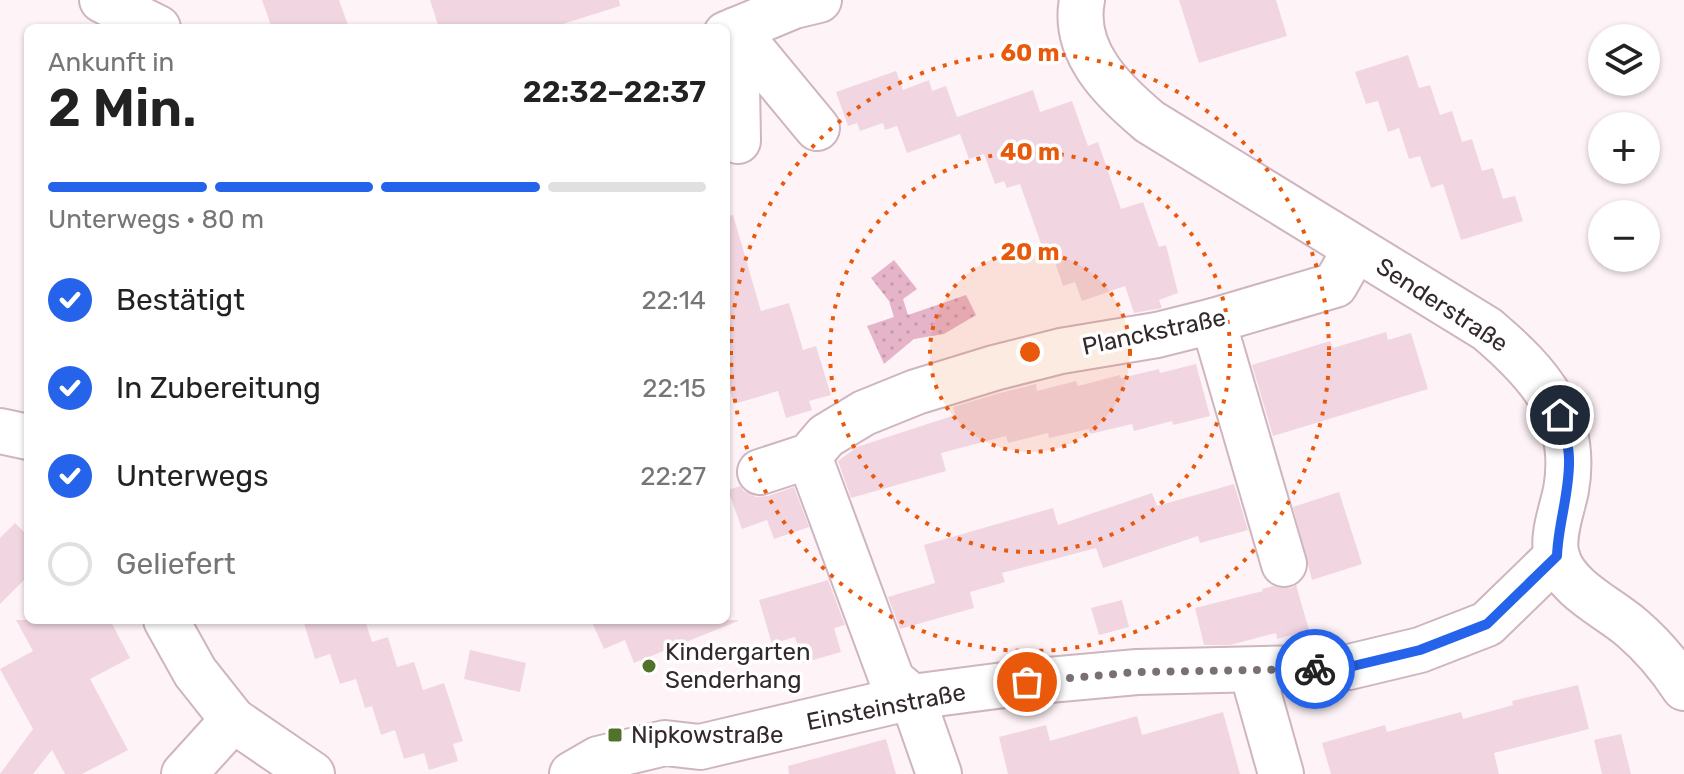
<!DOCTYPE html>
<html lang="de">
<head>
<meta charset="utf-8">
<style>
	:root { --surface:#fff; --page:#f2f2f2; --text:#222; --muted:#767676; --line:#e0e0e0; --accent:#2563eb }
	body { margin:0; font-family:Rubik,sans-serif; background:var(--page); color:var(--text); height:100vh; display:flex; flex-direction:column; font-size:30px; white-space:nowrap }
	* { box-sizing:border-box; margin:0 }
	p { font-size:26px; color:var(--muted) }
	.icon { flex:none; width:44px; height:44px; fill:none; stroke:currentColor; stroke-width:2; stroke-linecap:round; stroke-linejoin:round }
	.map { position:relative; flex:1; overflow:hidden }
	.panel { position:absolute; left:24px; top:24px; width:706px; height:600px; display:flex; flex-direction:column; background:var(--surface); border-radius:12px; box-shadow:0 2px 6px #0004 }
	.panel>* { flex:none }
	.controls { position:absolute; left:1588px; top:24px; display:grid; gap:16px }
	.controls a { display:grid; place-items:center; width:72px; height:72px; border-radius:50%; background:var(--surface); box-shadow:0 2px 6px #0004; font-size:40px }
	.pin { position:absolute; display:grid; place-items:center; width:68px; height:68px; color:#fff; margin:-34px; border:4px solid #fff; border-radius:50%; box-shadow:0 2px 8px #0007 }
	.courier { position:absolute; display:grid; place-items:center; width:80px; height:80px; margin:-40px; border:6px solid #2563eb; border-radius:50%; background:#fff; color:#222; box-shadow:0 2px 10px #0007 }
	.head em { font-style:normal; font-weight:600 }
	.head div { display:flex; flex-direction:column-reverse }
	.head { display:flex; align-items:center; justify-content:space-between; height:136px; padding:0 24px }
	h1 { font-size:52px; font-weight:600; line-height:60px }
	.bar { display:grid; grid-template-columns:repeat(4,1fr); gap:12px 8px; align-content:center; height:96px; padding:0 24px }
	.bar i { height:10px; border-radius:6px; background:var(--line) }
	.bar .active { background:var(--accent) }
	.bar p { grid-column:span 4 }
	ol { padding:0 24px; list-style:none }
	li { display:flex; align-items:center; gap:24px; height:88px }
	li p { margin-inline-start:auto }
	li .icon { padding:8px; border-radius:50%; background:var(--accent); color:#fff; stroke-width:4 }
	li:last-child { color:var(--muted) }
	li i { width:44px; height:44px; border:4px solid var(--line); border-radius:50% }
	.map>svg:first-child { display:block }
</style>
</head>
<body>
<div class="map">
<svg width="1684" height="774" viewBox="0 0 1684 774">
	<defs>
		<pattern id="park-dots" width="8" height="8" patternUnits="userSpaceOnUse" patternTransform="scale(2)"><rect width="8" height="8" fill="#e6b4c9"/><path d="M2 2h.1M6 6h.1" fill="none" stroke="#c69bad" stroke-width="1.8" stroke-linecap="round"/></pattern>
	</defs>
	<rect width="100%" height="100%" fill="#fef3f7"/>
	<polygon fill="url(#park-dots)" points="894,260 917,289 903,299 908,315 966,295 976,315 944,334 914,339 884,364 867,326 894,317 889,301 871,278"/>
	<g fill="#f1d6e1">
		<polygon points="262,0 339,0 349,28 272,28"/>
		<polygon points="430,0 619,0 620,6 550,28 439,28"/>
		<polygon points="1179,0 1276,0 1287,36 1199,63"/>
		<polygon points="1408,55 1419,88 1430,85 1440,115 1452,111 1462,142 1472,139 1482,171 1493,168 1503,199 1515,196 1523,221 1461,240 1443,184 1431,188 1420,156 1409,159 1399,128 1388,132 1378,101 1366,104 1355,72"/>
		<polygon points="896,71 903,90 929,80 932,91 946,86 957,117 1033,90 1040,112 1072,101 1088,146 1098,142 1121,209 1143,202 1159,247 1166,245 1178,293 1159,300 1162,308 1134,313 1125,286 1082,301 1075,282 1063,286 1053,256 1046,258 1020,184 1007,188 1004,181 995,184 984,154 969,159 960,134 907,153 897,126 885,130 883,123 860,131 857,123 848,126 836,92"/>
		<polygon points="733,215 761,311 789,303 803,350 816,346 831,395 809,401 812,410 786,418 778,391 734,404 726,377 726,216"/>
		<polygon points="1386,332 1388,340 1411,333 1428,389 1273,436 1252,365 1330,341 1333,348"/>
		<polygon points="1196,364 1210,416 1173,425 1172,421 1134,431 1132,424 1090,434 1089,429 1049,438 1048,433 1008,443 1006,436 941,453 946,471 851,498 838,461 857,447 955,415 953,407 996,394 1036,384 1037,391 1076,381 1078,386 1120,375 1121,378 1159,369 1160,373"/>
		<polygon points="1234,484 1248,530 1200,543 1198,536 1103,568 1096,548 1002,573 1005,582 970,592 974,608 900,629 888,597 935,583 924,545 1053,508 1058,525 1152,493 1157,506"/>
		<polygon points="740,486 744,491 756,497 768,496 794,487 809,527 774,539 767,520 742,529 728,490"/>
		<polygon points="1339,492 1362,564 1312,580 1293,507"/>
		<polygon points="15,523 28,536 28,576 0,604 0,538"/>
		<polygon points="828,580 845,625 834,628 841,652 803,663 795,637 772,644 759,600"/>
		<polygon points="1296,585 1309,630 1277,639 1276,633 1230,645 1204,645 1195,608 1263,591 1262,589 1273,586 1290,588"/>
		<polygon points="1122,600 1129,627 1099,635 1091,608"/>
		<polygon points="16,620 110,620 130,658 90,679 128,750 82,774 65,774 52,750 33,774 0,774 33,729 0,669 33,651"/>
		<polygon points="303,620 365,620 372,642 388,637 397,667 414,662 423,690 444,683 463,741 453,744 458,761 429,770 424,753 404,759 395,730 381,735 372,706 365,708 356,679 340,684 330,654 315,659"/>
		<polygon points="591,620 738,620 738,621 634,663 625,640 604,649"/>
		<polygon points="470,650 526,663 520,692 464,679"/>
		<polygon points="1578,685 1589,729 1494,753 1499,774 1331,774 1322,743 1385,725 1387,732 1461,712 1463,719 1513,705 1512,701"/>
		<polygon points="1223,712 1240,774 1008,774 999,737 1046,725 1050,741 1137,716 1142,735"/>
		<polygon points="1621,734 1631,774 1602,774 1594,740"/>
		<polygon points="886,739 896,774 789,774 788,766"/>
	</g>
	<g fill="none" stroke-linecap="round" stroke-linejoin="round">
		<defs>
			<g id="minor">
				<polyline points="102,0 158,28"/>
				<path d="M 1082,0 C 1072,52 1113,91 1150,122 L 1487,329 C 1539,373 1579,417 1566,490 C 1562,510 1551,537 1557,557 C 1567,590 1608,607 1632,628 C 1653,646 1669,665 1684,688"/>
				<polyline points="736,30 817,128"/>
				<polyline points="736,30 738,141"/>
				<polyline points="726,34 794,6 819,0"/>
				<polyline points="1213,321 1284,564"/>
				<polyline points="0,431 28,437"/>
				<polyline points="809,456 892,680 912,697 939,774"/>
				<polyline points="760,472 809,456 826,436 864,413 916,392 994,368 1061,351 1157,335 1213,321 1335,285 1355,250"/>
				<polyline points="166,620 195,672 233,720 312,774"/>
				<polyline points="1252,671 1281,774"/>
				<polyline points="184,774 233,720"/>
				<polyline points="572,774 598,759 665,743 700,747 912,697 1027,682 1137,672 1349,667 1420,650 1487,624 1557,556"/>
			</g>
		</defs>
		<use href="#minor" stroke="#cfb5c0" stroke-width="48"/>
		<use href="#minor" stroke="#fff" stroke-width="44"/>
	</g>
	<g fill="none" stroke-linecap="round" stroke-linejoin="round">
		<polyline stroke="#7a7074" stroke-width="8" stroke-dasharray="0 14.4" points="1027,682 1137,672 1315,669"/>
		<path stroke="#2563eb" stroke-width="10" d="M 1315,669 L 1349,667 L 1420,650 L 1487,624 L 1557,556 C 1558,524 1570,492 1569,459 C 1569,444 1564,429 1560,415"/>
	</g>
	<circle cx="1030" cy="352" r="100" fill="#e8590c" fill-opacity=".12"/>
	<g fill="none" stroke="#e8590c" stroke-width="4" stroke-dasharray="4 8">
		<circle cx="1030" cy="352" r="100"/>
		<circle cx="1030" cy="352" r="200"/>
		<circle cx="1030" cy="352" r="299"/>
	</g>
	<g fill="#51722a" stroke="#fff" stroke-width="3">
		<circle cx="649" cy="666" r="8"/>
		<rect x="607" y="727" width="16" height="16" rx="4"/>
	</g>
	<g text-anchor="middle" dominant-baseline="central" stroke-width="7" stroke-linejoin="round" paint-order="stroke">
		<g font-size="24" fill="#33292d" stroke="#fff">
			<text transform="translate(1442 305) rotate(33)">Senderstraße</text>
			<text transform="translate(1154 332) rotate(-12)">Planckstraße</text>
			<text transform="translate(886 707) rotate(-11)">Einsteinstraße</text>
		</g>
		<g font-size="24" fill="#33292d" stroke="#fff" text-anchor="start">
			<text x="665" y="652">Kindergarten<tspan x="665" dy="28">Senderhang</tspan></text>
			<text x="631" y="735">Nipkowstraße</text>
		</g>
	</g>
	<circle cx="1030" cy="352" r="12" fill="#e8590c" stroke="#fff" stroke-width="4"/>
	<g font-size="24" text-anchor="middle" font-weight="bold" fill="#e8590c" stroke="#fff" stroke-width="7" stroke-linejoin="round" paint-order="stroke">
		<text x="1030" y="61">60 m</text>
		<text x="1030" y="160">40 m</text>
		<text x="1030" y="260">20 m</text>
	</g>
</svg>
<div class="controls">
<a><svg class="icon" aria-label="layers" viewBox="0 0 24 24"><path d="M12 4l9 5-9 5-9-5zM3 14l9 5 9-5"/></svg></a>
<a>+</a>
<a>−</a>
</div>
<div class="pin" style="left:1027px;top:682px;background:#ea580c"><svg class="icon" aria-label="bag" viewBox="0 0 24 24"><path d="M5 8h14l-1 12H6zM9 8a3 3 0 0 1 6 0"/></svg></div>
<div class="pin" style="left:1560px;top:415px;background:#1f2937"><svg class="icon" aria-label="home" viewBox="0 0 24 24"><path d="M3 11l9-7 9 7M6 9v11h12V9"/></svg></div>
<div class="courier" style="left:1315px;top:669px"><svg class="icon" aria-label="bike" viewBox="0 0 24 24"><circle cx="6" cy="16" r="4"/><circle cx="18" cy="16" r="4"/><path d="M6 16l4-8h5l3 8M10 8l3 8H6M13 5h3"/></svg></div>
<section class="panel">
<div class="head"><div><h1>2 Min.</h1><p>Ankunft in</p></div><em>22:32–22:37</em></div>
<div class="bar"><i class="active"></i><i class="active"></i><i class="active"></i><i></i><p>Unterwegs · 80 m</p></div>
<ol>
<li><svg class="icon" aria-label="check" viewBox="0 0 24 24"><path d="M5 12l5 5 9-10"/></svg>Bestätigt<p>22:14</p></li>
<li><svg class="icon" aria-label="check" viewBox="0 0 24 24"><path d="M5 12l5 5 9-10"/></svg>In Zubereitung<p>22:15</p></li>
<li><svg class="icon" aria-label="check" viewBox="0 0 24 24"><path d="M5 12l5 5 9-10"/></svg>Unterwegs<p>22:27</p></li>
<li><i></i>Geliefert</li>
</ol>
</section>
</div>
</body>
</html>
